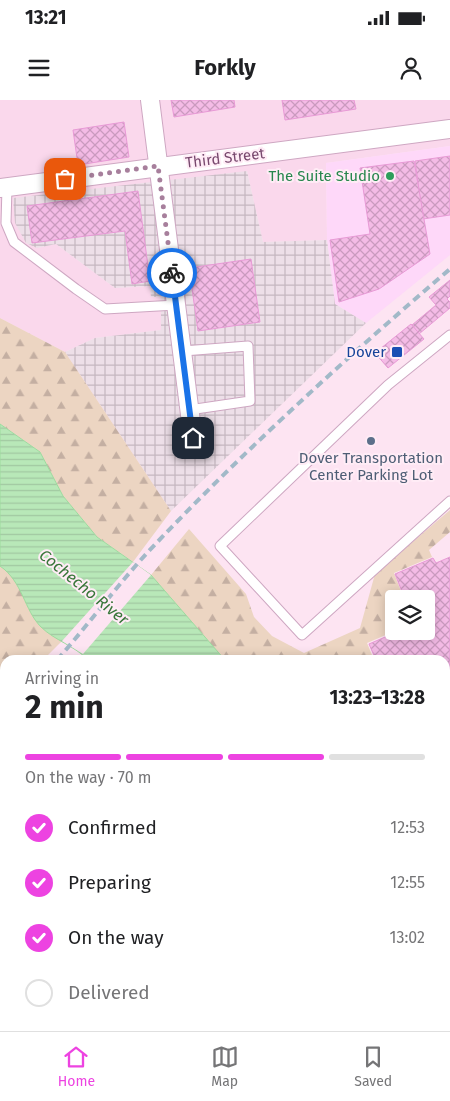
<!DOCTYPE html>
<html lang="en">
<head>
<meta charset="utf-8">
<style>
	:root { --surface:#fff; --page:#f6f6f6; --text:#202124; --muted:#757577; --line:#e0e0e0; --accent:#ed43e1 }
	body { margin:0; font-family:"Fira Sans",sans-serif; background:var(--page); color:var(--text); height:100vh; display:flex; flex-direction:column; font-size:19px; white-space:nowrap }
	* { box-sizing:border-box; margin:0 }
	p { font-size:16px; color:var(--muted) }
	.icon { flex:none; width:28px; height:28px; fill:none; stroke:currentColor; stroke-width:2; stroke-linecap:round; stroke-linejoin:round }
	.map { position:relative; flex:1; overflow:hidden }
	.panel { position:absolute; left:0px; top:555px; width:450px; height:376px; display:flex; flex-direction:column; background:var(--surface); border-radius:15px 15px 0 0; box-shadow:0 2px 12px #0003 }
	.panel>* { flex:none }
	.buttons { position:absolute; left:385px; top:490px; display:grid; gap:10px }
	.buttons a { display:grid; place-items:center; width:50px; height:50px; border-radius:5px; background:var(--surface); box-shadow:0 2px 12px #0003; font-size:25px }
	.pin { position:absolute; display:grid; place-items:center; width:42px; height:42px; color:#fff; margin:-21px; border-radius:10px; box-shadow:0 2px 8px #0006 }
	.courier { position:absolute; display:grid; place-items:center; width:50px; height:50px; margin:-25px; border:4px solid #1a73e8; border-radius:50%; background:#fff; color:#222; box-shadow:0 1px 6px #0007 }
	.overview em { font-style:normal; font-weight:700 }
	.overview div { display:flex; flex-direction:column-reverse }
	.overview { display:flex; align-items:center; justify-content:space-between; height:85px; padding:0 25px }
	h1 { font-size:32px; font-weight:700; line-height:38px }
	.bar { display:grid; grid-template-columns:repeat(4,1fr); gap:8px 5px; align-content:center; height:60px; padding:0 25px }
	.bar i { height:6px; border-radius:4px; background:var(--line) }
	.bar .current { background:var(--accent) }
	.bar p { grid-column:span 4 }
	ol { padding:0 25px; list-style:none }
	li { display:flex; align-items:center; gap:15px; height:55px }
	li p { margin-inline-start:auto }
	li .icon { padding:5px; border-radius:50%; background:var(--accent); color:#fff; stroke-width:4 }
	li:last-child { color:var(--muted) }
	li i { width:28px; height:28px; border:2px solid var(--line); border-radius:50% }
	.status { display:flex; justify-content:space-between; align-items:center; height:35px; padding:0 25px; background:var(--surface); direction:ltr }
	.status svg { height:14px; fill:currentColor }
	header { display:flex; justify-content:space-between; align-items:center; height:65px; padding:0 25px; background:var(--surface); font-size:22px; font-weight:700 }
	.menu { display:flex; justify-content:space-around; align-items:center; height:70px; border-top:1px solid var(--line); background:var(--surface); font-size:14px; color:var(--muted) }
	.menu a { display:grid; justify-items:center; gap:2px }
	.menu .current { color:var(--accent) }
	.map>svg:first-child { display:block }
</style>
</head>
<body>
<div class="status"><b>13:21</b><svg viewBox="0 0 49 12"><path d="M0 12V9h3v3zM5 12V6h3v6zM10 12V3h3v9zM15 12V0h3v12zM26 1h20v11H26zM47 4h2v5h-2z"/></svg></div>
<header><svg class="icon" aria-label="menu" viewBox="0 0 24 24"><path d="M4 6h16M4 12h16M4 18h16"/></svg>Forkly<svg class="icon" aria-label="person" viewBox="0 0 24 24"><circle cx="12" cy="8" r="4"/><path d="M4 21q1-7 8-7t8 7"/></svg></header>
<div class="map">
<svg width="450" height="931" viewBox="0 0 450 931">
	<defs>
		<pattern id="industrial-grid" width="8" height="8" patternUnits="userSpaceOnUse" patternTransform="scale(1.25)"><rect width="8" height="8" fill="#eddfe8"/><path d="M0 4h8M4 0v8" fill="none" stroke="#c5b7c0"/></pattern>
		<pattern id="forest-firs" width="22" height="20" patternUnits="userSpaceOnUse" patternTransform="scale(1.25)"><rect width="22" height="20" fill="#ecd5c2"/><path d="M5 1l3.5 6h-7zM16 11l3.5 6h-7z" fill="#c4afa2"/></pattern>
		<pattern id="water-rules" width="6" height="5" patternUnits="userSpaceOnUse" patternTransform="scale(1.25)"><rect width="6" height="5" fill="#b8e8b8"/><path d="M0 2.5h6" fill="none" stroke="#a2c8a1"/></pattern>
		<pattern id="building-cross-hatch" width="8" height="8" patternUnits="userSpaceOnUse" patternTransform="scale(1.25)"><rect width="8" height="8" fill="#f4bbe6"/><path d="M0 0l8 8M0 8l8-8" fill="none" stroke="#ca9abf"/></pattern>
	</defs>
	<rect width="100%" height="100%" fill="#fde4f2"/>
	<polygon fill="#fad8ec" points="0,0 450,0 450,46 326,63 327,140 263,142 247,71 37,148 56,144 115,188 150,186 161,197 161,230 95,238 65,252 0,218"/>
	<polygon fill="#fed8f9" points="450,46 450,155 366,223 335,204 327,140 326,63"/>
	<polygon fill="url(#industrial-grid)" points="247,71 263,142 327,140 335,204 366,223 171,411 65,252 95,238 161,230 161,197 151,197 150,186 115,188 56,144 37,148 26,143 15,123 13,98"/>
	<g fill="url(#forest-firs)">
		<polygon points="0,218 65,252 171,411 133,462 97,437 63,396 40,352 0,324"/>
		<polygon points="450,410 450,432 429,450 432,457 394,473 404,499 394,499 395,531 367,543 374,560 225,560 151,475 189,429 246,494 254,517 272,536 304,553 360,528 375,474"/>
		<polygon points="0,466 11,474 40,526 62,541 43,560 5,560 5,599 0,604"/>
		<polygon points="5,653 5,810 0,813 0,659"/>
		<polygon points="450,657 450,683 445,686 445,659"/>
		<polygon points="46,926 122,926 117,931 52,931"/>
		<polygon points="228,926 376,926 380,931 224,931"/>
	</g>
	<g fill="url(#water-rules)" stroke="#9ddb9e">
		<path d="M 0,324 L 40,352 L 63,396 L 97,437 L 151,475 L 225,560 L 88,560 C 75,546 54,540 41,527 C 24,510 23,482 0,466 Z"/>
		<polygon points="450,683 450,920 444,931 380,931 376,926 445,926 445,718 447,714 445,686"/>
		<polygon points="0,907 5,912 5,926 46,926 52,931 0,931"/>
		<polygon points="122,926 228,926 224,931 117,931"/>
	</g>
	<polygon fill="#fde4f2" points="133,462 151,475 83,554 62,541"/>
	<g fill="url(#building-cross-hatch)" stroke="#e89ad6">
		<polygon points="171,0 234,0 235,7 174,17"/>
		<polygon points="282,0 354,0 356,9 285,20"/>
		<polygon points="124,22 129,57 78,65 73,30"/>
		<polygon points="450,56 450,115 423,119 415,61"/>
		<polygon points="414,61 430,154 379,189 339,202 330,140 370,134 360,68"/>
		<polygon points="138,91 150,181 132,184 125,131 32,143 27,106"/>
		<polygon points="251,159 260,222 198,231 189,168"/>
		<polygon points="450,180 450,196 447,199 450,202 450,208 419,234 412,225 436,205 429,197"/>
		<polygon points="411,224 424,239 388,268 375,253"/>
		<polygon points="450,457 450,626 445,629 445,560 376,560 369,544 399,531 426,531 426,499 405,499 395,474 433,458 436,463"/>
	</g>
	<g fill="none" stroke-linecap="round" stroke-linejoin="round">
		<defs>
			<g id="service">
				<polyline points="7,87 6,123 14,142 76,189 105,209 176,205"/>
				<polyline points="450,235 388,285 220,446 302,535 450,401"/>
				<polyline points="183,251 248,246 250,301 189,310"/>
			</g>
			<g id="minor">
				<polyline points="150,0 193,338"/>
				<polyline points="0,88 450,29"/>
			</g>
		</defs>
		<use href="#service" stroke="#cea7c2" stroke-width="11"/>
		<use href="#minor" stroke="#cea7c2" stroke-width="20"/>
		<use href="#service" stroke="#fff" stroke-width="9"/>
		<use href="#minor" stroke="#fff" stroke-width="18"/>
		<g stroke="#a2b9c8" stroke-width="4" stroke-dasharray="8 5" stroke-linecap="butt">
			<path d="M 57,560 C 88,525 116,487 147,453 C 242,352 345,259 450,169"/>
			<polyline points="0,629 5,622"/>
		</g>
	</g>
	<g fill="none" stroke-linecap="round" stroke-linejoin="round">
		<polyline stroke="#a77f9c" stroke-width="5" stroke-dasharray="0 9" points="65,79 158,66 172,173"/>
		<polyline stroke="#1a73e8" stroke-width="6" points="172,173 193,338"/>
	</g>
	<circle fill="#2e9e5b" stroke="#ffecf6" stroke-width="2" cx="390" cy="76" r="5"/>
	<rect fill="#1a4fb4" stroke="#ffecf6" stroke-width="2" x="391" y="246" width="12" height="12" rx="2.5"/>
	<circle fill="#5c6f8a" stroke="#ffecf6" stroke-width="2" cx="371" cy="341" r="5"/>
	<g text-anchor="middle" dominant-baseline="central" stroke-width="4" stroke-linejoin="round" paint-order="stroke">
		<g font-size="15" fill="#78486e" stroke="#ffecf6">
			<text transform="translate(225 58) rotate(-7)">Third Street</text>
		</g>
		<g font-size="15" fill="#27864d" stroke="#ffecf6" text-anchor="end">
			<text x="380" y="76">The Suite Studio</text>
		</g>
		<g font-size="15" fill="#164399" stroke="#ffecf6" text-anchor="end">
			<text x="386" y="252">Dover</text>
		</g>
		<g font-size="15" fill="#4e5e75" stroke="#ffecf6">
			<text x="371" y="358">Dover Transportation<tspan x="371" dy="17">Center Parking Lot</tspan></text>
		</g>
		<g font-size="16" font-style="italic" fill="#387639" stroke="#ffecf6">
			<text transform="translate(84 487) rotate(39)">Cochecho River</text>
		</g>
	</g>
</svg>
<div class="buttons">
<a><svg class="icon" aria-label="layers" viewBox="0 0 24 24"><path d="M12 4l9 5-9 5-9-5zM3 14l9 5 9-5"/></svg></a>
</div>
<div class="pin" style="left:65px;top:79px;background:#ea580c"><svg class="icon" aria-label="bag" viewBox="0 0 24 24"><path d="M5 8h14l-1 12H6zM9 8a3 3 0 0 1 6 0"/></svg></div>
<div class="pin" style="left:193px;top:338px;background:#1f2937"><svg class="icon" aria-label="home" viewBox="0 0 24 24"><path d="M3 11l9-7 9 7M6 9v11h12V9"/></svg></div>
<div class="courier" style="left:172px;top:173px"><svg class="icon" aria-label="bike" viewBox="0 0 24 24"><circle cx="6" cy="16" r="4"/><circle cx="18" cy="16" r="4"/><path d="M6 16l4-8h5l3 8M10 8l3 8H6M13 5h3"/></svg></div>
<section class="panel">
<div class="overview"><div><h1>2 min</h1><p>Arriving in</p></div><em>13:23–13:28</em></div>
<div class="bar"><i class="current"></i><i class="current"></i><i class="current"></i><i></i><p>On the way · 70 m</p></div>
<ol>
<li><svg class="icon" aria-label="check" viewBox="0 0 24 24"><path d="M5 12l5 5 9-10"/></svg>Confirmed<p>12:53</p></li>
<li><svg class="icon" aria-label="check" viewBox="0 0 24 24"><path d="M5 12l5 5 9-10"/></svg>Preparing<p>12:55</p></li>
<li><svg class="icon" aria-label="check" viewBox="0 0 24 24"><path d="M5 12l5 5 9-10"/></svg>On the way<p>13:02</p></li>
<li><i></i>Delivered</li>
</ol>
</section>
</div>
<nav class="menu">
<a class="current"><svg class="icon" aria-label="home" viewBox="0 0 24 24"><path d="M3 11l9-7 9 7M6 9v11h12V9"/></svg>Home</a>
<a><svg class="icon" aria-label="map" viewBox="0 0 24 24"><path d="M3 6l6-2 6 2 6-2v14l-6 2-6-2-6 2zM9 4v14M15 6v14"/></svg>Map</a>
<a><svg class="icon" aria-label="saved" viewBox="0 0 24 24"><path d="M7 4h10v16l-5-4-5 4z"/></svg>Saved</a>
</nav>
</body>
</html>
